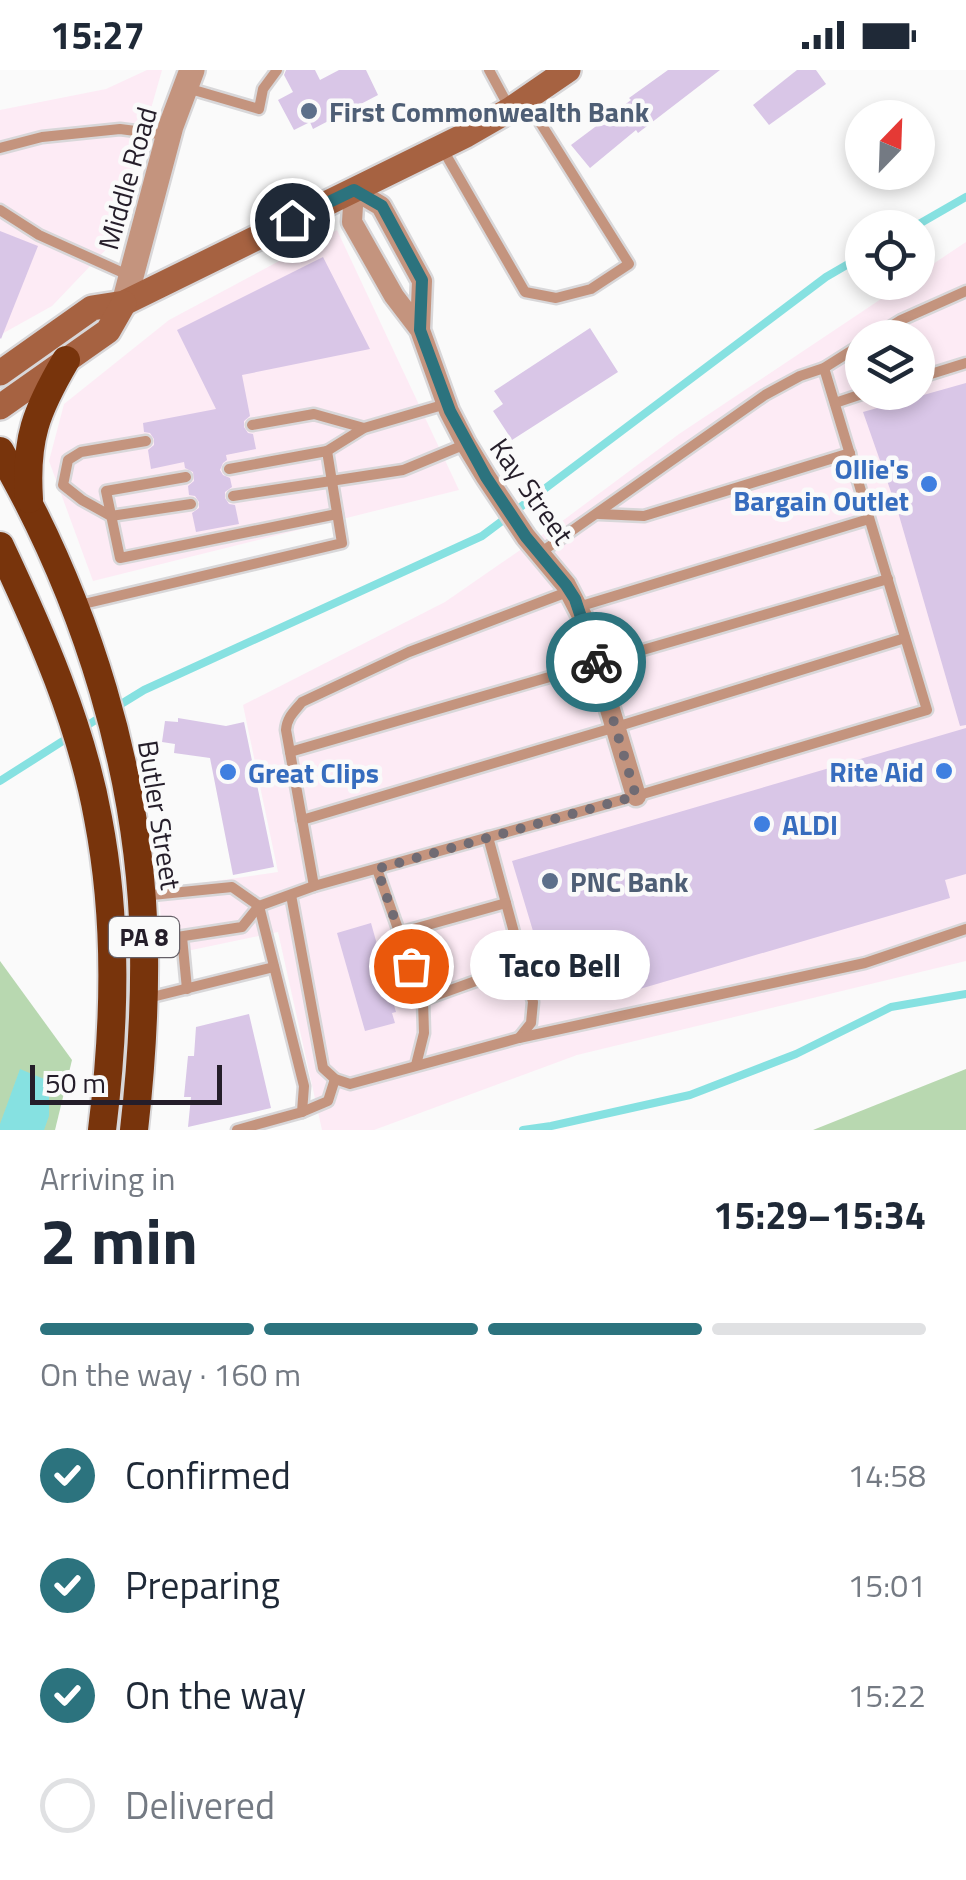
<!DOCTYPE html>
<html lang="en">
<head>
<meta charset="utf-8">
<style>
	:root { --surface:#fff; --page:#f6f6f7; --text:#1f2937; --muted:#747a83; --line:#e0e1e3; --accent:#2c737e }
	body { margin:0; font-family:"Titillium Web",sans-serif; background:var(--page); color:var(--text); height:100vh; display:flex; flex-direction:column; font-size:38px; white-space:nowrap }
	* { box-sizing:border-box; margin:0 }
	p { font-size:32px; color:var(--muted) }
	.icon { flex:none; width:55px; height:55px; fill:none; stroke:currentColor; stroke-width:2; stroke-linecap:round; stroke-linejoin:round }
	.map { position:relative; height:1060px; overflow:hidden }
	.drawer { display:flex; flex-direction:column; background:var(--surface); flex:1 }
	.drawer>* { flex:none }
	.needle { width:65px; rotate:23deg }
	.fabs { position:absolute; left:845px; top:30px; display:grid; gap:20px }
	.fabs a { display:grid; place-items:center; width:90px; height:90px; border-radius:50%; background:var(--surface); box-shadow:0 5px 15px #0003; font-size:50px }
	.scale { position:absolute; left:30px; bottom:25px; width:192px; box-sizing:border-box; padding-left:10px; border:5px solid #251e2a; border-top:0; font-size:28px; line-height:35px; white-space:nowrap; color:#251e2a; -webkit-text-stroke:8px #fafafa; paint-order:stroke }
	.pin { position:absolute; display:grid; place-items:center; width:85px; height:85px; color:#fff; margin:-42px; border:5px solid #fff; border-radius:50%; box-shadow:0 2px 10px #0007 }
	.courier { position:absolute; display:grid; place-items:center; width:100px; height:100px; margin:-50px; border:8px solid #2c737e; border-radius:50%; background:#fff; color:#222; box-shadow:0 2px 12px #0007 }
	.bubble { position:absolute; height:70px; border-radius:35px; background:var(--surface); box-shadow:0 5px 15px #0003; font-size:32px; font-weight:700; line-height:70px; text-align:center }
	.head em { font-style:normal; font-weight:700 }
	.head div { display:flex; flex-direction:column-reverse }
	.head { display:flex; align-items:center; justify-content:space-between; height:170px; padding:0 40px }
	h1 { font-size:65px; font-weight:700; line-height:75px }
	.bar { display:grid; grid-template-columns:repeat(4,1fr); gap:15px 10px; align-content:center; height:120px; padding:0 40px }
	.bar i { height:12px; border-radius:8px; background:var(--line) }
	.bar .selected { background:var(--accent) }
	.bar p { grid-column:span 4 }
	ol { padding:0 40px; list-style:none }
	li { display:flex; align-items:center; gap:30px; height:110px }
	li p { margin-inline-start:auto }
	li .icon { padding:10px; border-radius:50%; background:var(--accent); color:#fff; stroke-width:4 }
	li:last-child { color:var(--muted) }
	li i { width:55px; height:55px; border:5px solid var(--line); border-radius:50% }
	.status { display:flex; justify-content:space-between; align-items:center; height:70px; padding:0 50px; background:var(--surface); direction:ltr }
	.status svg { height:28px; fill:currentColor }
	.map>svg:first-child { display:block }
</style>
</head>
<body>
<div class="status"><b>15:27</b><svg viewBox="0 0 49 12"><path d="M0 12V9h3v3zM5 12V6h3v6zM10 12V3h3v9zM15 12V0h3v12zM26 1h20v11H26zM47 4h2v5h-2z"/></svg></div>
<div class="map">
<svg width="966" height="1060" viewBox="0 0 966 1060">
	<rect width="100%" height="100%" fill="#fafafa"/>
	<g fill="#fdebf5" fill-rule="evenodd">
		<polygon points="147,0 162,0 113,172 52,236 0,265 0,40 106,19"/>
		<polygon points="337,160 459,420 93,511 49,391 64,334 169,250"/>
		<path d="M 966,172 L 966,891 L 577,985 L 374,1060 L 322,1060 L 278,862 L 163,886 L 159,819 L 278,802 L 243,635 L 445,532 L 565,449 L 679,364 L 905,213 L 918,212 L 918,204 ZM 862,268 L 918,268 L 918,322 L 862,322 Z"/>
	</g>
	<g fill="#b8d8b0">
		<polygon points="0,891 72,990 55,1060 0,1060"/>
		<polygon points="966,999 966,1060 813,1060"/>
	</g>
	<polygon fill="#86e1e1" points="20,999 49,1011 49,1046 44,1060 0,1060 0,1054"/>
	<g fill="none" stroke-linecap="round" stroke-linejoin="round">
		<g stroke="#86e1e1" stroke-width="8">
			<polyline points="912,158 966,127"/>
			<polyline points="113,639 144,620 482,466 826,207 862,186"/>
			<polyline points="0,711 102,646"/>
			<polyline points="523,1060 551,1056 690,1025 796,984 891,937 966,924"/>
		</g>
	</g>
	<g fill="#d9c6e7">
		<polygon points="286,0 315,0 320,10 339,0 366,0 378,25 313,59 310,52 294,60 278,30 293,22 284,5"/>
		<polygon points="668,0 720,0 638,63 636,60 590,98 571,75 631,30 629,28"/>
		<polygon points="797,0 816,0 826,14 769,55 753,35"/>
		<polygon points="0,161 38,176 1,269 0,268"/>
		<polygon points="323,187 370,279 242,305 250,346 244,351 244,357 248,363 253,364 256,379 226,385 227,390 223,393 220,400 223,405 230,408 232,417 225,422 225,428 229,434 235,435 239,454 196,462 192,443 199,438 199,432 195,426 189,425 188,416 194,411 193,402 185,398 184,392 151,399 148,380 154,375 154,369 150,363 144,362 143,353 216,339 177,260"/>
		<polygon points="590,258 618,302 512,370 493,341 503,334 494,321"/>
		<polygon points="966,313 966,655 960,656 898,442 863,342"/>
		<polygon points="178,648 226,656 244,652 274,797 233,805 210,688 174,683 175,674 162,672 165,651 178,652"/>
		<polygon points="966,658 966,804 945,810 950,828 609,928 591,866 539,881 512,791"/>
		<polygon points="371,853 396,942 392,943 395,953 365,961 337,863"/>
		<polygon points="249,944 271,1038 188,1057 191,1027 184,1027 188,986 194,986 196,957"/>
	</g>
	<g fill="none" stroke-linecap="round" stroke-linejoin="round">
		<defs>
			<g id="service">
				<polyline points="489,0 510,39"/>
				<polyline points="187,18 259,39 263,19 277,0"/>
				<polyline points="0,78 42,67 120,59 167,65"/>
				<polyline points="442,78 525,222 556,228 591,219 629,194 526,30"/>
				<polyline points="0,140 39,165 130,206"/>
				<polyline points="872,268 901,250 966,221"/>
				<polyline points="918,308 966,293"/>
				<polyline points="835,333 868,322"/>
				<polyline points="252,355 314,344 364,358"/>
				<polyline points="146,371 81,382 68,390 63,415 82,430 111,446 191,434"/>
				<polyline points="327,381 364,358 446,334"/>
				<polyline points="186,407 106,421 120,488 337,444"/>
				<polyline points="233,426 403,400 466,374"/>
				<polyline points="599,444 644,446 850,383"/>
				<polyline points="540,483 765,325 800,306 824,298 862,274"/>
				<polyline points="75,536 342,473 327,381 229,399"/>
				<polyline points="578,537 869,449"/>
				<polyline points="290,682 888,509"/>
				<polyline points="302,750 616,657 905,568"/>
				<polyline points="488,767 533,932 531,953 519,968"/>
				<polyline points="377,799 423,930 424,963 416,995"/>
				<path d="M 314,816 L 286,660 C 287,647 294,642 302,632 L 409,582 L 570,521"/>
				<polyline points="291,825 323,998 335,1009 350,1014 519,968 865,893 966,859"/>
				<polyline points="142,826 232,817 259,836 304,1016 302,1042 237,1060"/>
				<polyline points="399,863 506,833"/>
				<polyline points="182,867 187,919"/>
				<polyline points="145,872 242,857 259,836 314,816 636,726 927,640 824,298"/>
				<polyline points="144,929 274,897"/>
				<polyline points="423,930 523,894"/>
				<polyline points="302,1042 328,1031 335,1009"/>
			</g>
			<polyline id="minor" points="420,260 422,211 381,136 354,120 352,152 394,226 420,260 449,341 466,374 486,407 526,467 566,515 582,546 636,726"/>
			<polyline id="tertiary" points="124,233 171,56 192,0"/>
			<g id="secondary">
				<polyline points="0,303 92,238 124,233 466,65 511,39 568,0"/>
				<polyline points="0,337 108,261 124,233"/>
			</g>
			<g id="trunk">
				<path d="M 0,381 C 86,529 141,705 144,877 C 145,938 141,999 134,1060"/>
				<path d="M 29,429 C 25,369 36,341 66,290"/>
				<path d="M 0,476 C 41,563 81,654 98,748 C 118,852 115,956 102,1060"/>
			</g>
		</defs>
		<use href="#service" stroke="#d8d7d9" stroke-width="15"/>
		<use href="#minor" stroke="#d8d7d9" stroke-width="25"/>
		<use href="#tertiary" stroke="#d8d7d9" stroke-width="30"/>
		<use href="#secondary" stroke="#d8d7d9" stroke-width="30"/>
		<use href="#trunk" stroke="#d8d7d9" stroke-width="32"/>
		<use href="#service" stroke="#c4947e" stroke-width="10"/>
		<use href="#minor" stroke="#c4947e" stroke-width="20"/>
		<use href="#tertiary" stroke="#c4947e" stroke-width="25"/>
		<use href="#secondary" stroke="#a66241" stroke-width="25"/>
		<use href="#trunk" stroke="#78340c" stroke-width="28"/>
	</g>
	<g fill="none" stroke-linecap="round" stroke-linejoin="round">
		<polyline stroke="#706b73" stroke-width="10" stroke-dasharray="0 18" points="411,896 377,799 636,726 596,592"/>
		<polyline stroke="#2c737e" stroke-width="12" points="292,150 354,120 382,136 422,210 420,260 450,341 486,407 526,467 566,515 575,529 596,592"/>
	</g>
	<g fill="#5c6f8a" stroke="#fafafa" stroke-width="4">
		<circle cx="309" cy="41" r="10"/>
		<circle cx="550" cy="811" r="10"/>
	</g>
	<g fill="#3f7fe0" stroke="#fafafa" stroke-width="4">
		<circle cx="929" cy="414" r="10"/>
		<circle cx="944" cy="701" r="10"/>
		<circle cx="228" cy="702" r="10"/>
		<circle cx="762" cy="754" r="10"/>
	</g>
	<g text-anchor="middle" dominant-baseline="central" stroke-width="9" stroke-linejoin="round" paint-order="stroke">
		<rect fill="#fafafa" stroke="#656068" stroke-width="2.5" x="109" y="847" width="70" height="40" rx="8"/>
		<g font-size="25" font-weight="bold" fill="#251e2a">
			<text x="144" y="867">PA 8</text>
		</g>
		<g font-size="28" font-weight="bold" fill="#4e5e75" stroke="#fafafa" text-anchor="start">
			<text x="329" y="41">First Commonwealth Bank</text>
			<text x="570" y="811">PNC Bank</text>
		</g>
		<g font-size="28" fill="#251e2a" stroke="#fafafa">
			<text transform="translate(127 108) rotate(-74)">Middle Road</text>
			<text transform="translate(532 421) rotate(55)">Kay Street</text>
			<text transform="translate(160 745) rotate(81)">Butler Street</text>
		</g>
		<g font-size="28" font-weight="bold" fill="#366cbe" stroke="#fafafa" text-anchor="end">
			<text x="909" y="398">Ollie's<tspan x="909" dy="32">Bargain Outlet</tspan></text>
			<text x="924" y="701">Rite Aid</text>
			<text x="248" y="702" text-anchor="start">Great Clips</text>
			<text x="782" y="754" text-anchor="start">ALDI</text>
		</g>
	</g>
</svg>
<div class="fabs">
<a><svg class="needle" viewBox="-14 -14 28 28"><path d="M0-13l5 13h-10z" fill="#e53935"/><path d="M0 13l5-13h-10z" fill="#747a83"/></svg></a>
<a><svg class="icon" aria-label="locate" viewBox="0 0 24 24"><circle cx="12" cy="12" r="6"/><path d="M12 2v4M12 18v4M2 12h4M18 12h4"/></svg></a>
<a><svg class="icon" aria-label="layers" viewBox="0 0 24 24"><path d="M12 4l9 5-9 5-9-5zM3 14l9 5 9-5"/></svg></a>
</div>
<div class="scale">50 m</div>
<div class="pin" style="left:411px;top:896px;background:#ea580c"><svg class="icon" aria-label="bag" viewBox="0 0 24 24"><path d="M5 8h14l-1 12H6zM9 8a3 3 0 0 1 6 0"/></svg></div>
<div class="pin" style="left:292px;top:150px;background:#1f2937"><svg class="icon" aria-label="home" viewBox="0 0 24 24"><path d="M3 11l9-7 9 7M6 9v11h12V9"/></svg></div>
<div class="courier" style="left:596px;top:592px"><svg class="icon" aria-label="bike" viewBox="0 0 24 24"><circle cx="6" cy="16" r="4"/><circle cx="18" cy="16" r="4"/><path d="M6 16l4-8h5l3 8M10 8l3 8H6M13 5h3"/></svg></div>
<div class="bubble" style="left:470px;top:860px;width:180px">Taco Bell</div>
</div>
<section class="drawer">
<div class="head"><div><h1>2 min</h1><p>Arriving in</p></div><em>15:29–15:34</em></div>
<div class="bar"><i class="selected"></i><i class="selected"></i><i class="selected"></i><i></i><p>On the way · 160 m</p></div>
<ol>
<li><svg class="icon" aria-label="check" viewBox="0 0 24 24"><path d="M5 12l5 5 9-10"/></svg>Confirmed<p>14:58</p></li>
<li><svg class="icon" aria-label="check" viewBox="0 0 24 24"><path d="M5 12l5 5 9-10"/></svg>Preparing<p>15:01</p></li>
<li><svg class="icon" aria-label="check" viewBox="0 0 24 24"><path d="M5 12l5 5 9-10"/></svg>On the way<p>15:22</p></li>
<li><i></i>Delivered</li>
</ol>
</section>
</body>
</html>
